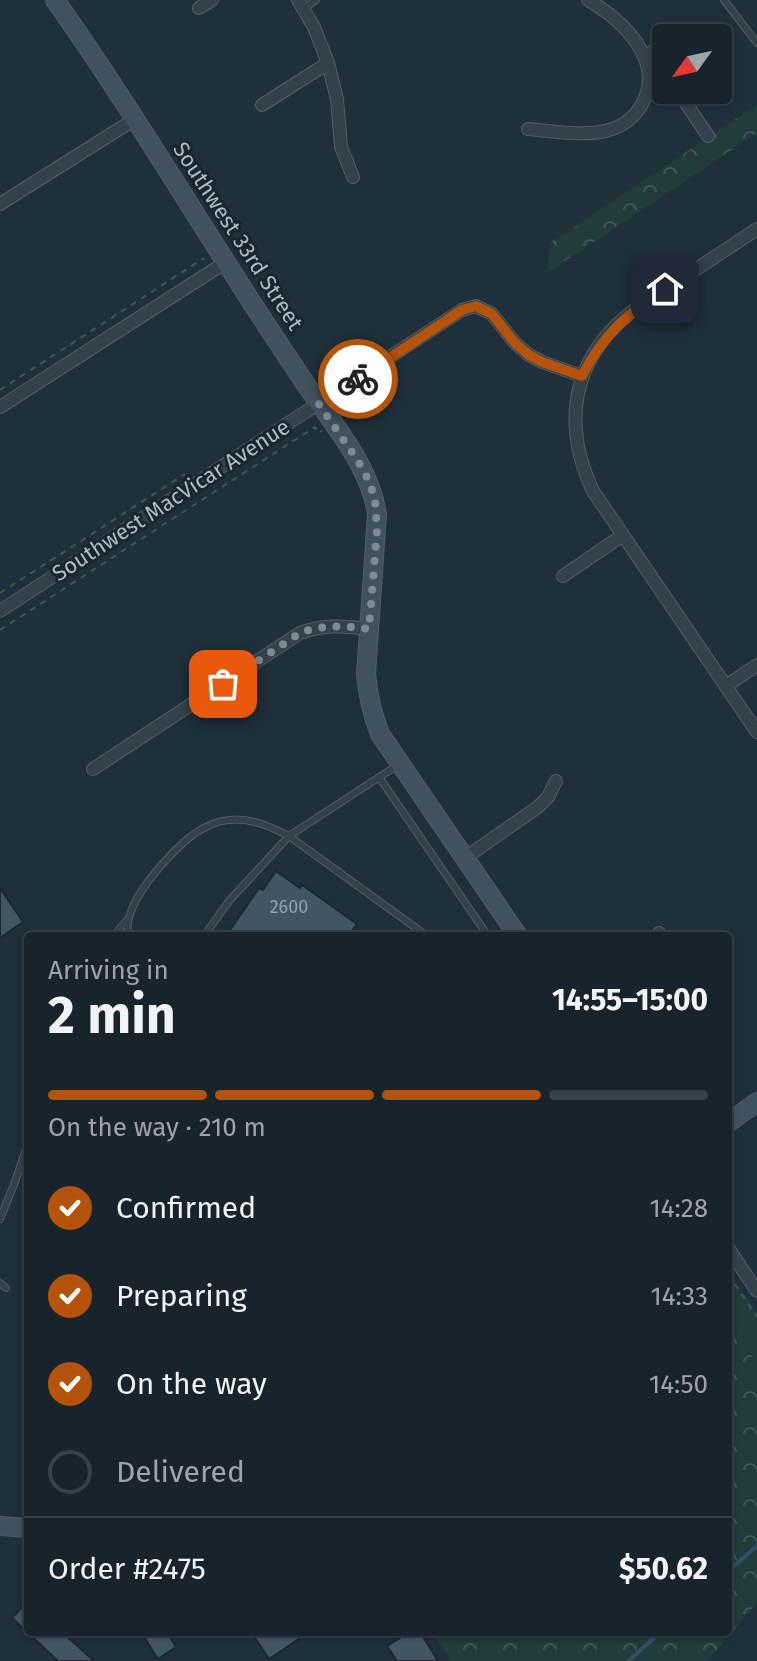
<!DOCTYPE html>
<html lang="en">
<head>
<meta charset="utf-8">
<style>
	:root { --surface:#17242c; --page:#202c34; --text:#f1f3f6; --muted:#9ea4a9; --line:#364148; --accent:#b45309 }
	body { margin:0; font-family:"Fira Sans",sans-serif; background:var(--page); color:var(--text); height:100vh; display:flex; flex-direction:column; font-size:30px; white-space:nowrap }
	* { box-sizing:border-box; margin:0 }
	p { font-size:26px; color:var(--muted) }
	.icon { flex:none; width:44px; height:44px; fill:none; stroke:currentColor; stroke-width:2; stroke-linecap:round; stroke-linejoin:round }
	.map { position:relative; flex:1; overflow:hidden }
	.panel { position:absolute; left:24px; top:932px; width:708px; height:704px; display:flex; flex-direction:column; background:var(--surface); border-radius:8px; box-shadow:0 2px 6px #0004,0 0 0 2px var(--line) }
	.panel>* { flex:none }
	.needle { width:52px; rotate:237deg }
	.controls { position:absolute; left:652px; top:24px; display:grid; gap:16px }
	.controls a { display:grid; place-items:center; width:80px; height:80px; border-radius:8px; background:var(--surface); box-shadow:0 2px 6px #0004,0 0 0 2px var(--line); font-size:40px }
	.pin { position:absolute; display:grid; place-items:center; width:68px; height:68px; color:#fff; margin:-34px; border-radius:16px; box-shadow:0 4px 12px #0006 }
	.courier { position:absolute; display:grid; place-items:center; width:80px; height:80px; margin:-40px; border:6px solid #b45309; border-radius:50%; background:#fff; color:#222; box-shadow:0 2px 10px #0007 }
	.head em { font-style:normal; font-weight:700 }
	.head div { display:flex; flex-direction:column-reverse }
	.head { display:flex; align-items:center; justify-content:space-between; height:136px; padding:0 24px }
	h1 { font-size:52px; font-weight:700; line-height:60px }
	.bar { display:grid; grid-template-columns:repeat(4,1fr); gap:12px 8px; align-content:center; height:96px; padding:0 24px }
	.bar i { height:10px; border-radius:6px; background:var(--line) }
	.bar .current { background:var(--accent) }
	.bar p { grid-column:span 4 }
	.line { display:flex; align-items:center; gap:20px; padding:0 24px; border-top:2px solid var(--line) }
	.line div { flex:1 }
	ol { padding:0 24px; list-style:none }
	li { display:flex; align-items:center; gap:24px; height:88px }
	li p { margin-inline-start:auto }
	li .icon { padding:8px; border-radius:50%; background:var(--accent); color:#fff; stroke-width:4 }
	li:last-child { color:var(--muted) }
	li i { width:44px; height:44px; border:4px solid var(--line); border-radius:50% }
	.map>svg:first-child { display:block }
</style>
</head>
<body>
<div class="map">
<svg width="757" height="1661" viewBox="0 0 757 1661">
	<defs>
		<pattern id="forest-crowns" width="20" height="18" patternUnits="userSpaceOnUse" patternTransform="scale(2)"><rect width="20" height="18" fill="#213c3a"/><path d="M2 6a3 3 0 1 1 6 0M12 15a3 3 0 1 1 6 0" fill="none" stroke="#3f5655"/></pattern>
	</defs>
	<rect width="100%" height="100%" fill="#1f303b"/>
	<polygon fill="#213c3a" points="728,1270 757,1313 757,1364 728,1320"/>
	<g fill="url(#forest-crowns)">
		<polygon points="757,105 757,133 547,273 550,243"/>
		<polygon points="728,1320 757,1364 757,1603 708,1661 451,1661 432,1632 728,1632"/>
	</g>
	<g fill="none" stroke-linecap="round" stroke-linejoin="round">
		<g stroke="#314f64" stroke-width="4">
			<polyline points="728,1571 757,1546"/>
			<polyline points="629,1661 660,1632"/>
		</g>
	</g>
	<g fill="#425662" stroke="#1b2831" stroke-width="2">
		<polygon points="276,871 300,888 302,885 357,924 348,936 226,936 259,888 263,890"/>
		<polygon points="0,888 23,922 0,938"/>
		<polygon points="28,1601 28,1632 62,1632 94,1661 58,1661 12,1618"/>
		<polygon points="141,1632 167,1632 176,1647 158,1659"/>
		<polygon points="264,1632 309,1632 269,1659 255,1638"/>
		<polygon points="410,1632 420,1632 438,1661 397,1661 387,1646"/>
	</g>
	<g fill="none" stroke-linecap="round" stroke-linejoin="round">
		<defs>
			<g id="lane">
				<polyline points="724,0 757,43"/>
				<polyline points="303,9 316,0"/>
				<polyline points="379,777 488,936"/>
				<polyline points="114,936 127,920"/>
				<path d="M 129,936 C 119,906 171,851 194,834 C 204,827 217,821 229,820 C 250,817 271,827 289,836 L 427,936"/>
				<polyline points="204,936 229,901 289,836 398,765"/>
				<polyline points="0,1219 15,1182 28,1143"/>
				<polyline points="0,1283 6,1288"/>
			</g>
			<g id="street">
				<polyline points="298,0 314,27 328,63 337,99 341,147 353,177"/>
				<polyline points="199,8 212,0"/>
				<polyline points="671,38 679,32"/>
				<polyline points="645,57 666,42"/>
				<polyline points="649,77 666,79"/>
				<polyline points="677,90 708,136"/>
				<polyline points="262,105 328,63"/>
				<path d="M 528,129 C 552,131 587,137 609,130 C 623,126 635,117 642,104 C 666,60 622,20 588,0"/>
				<polyline points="0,204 135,119"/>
				<path d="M 757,229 C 731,246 706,263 680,280 C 663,291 645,301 629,314 C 571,361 562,425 593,491 L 757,732"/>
				<polyline points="0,407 226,262"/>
				<polyline points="563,576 623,535"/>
				<polyline points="0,611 462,310 476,306 492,314 515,343 529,355 542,362 582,376"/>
				<polyline points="726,686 757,665"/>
				<path d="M 93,769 L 300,633 C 324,624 344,626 369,629"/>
				<polyline points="465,858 538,807 548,797 556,781"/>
				<polyline points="657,936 659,933"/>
				<polyline points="728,1248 757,1291"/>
			</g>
			<g id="secondary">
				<path d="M 55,0 C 125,99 188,204 254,306 C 273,335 292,364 311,392 C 338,430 370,468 377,514 L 366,674 C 368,695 372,714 380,734 L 518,936"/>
				<polyline points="728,1123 757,1102"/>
				<polyline points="0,1526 28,1528"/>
			</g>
		</defs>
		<use href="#lane" stroke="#515f68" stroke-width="8"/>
		<use href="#street" stroke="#515f68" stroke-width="14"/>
		<use href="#secondary" stroke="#515f68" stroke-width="20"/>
		<g stroke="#3f5856" stroke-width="2" stroke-dasharray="6 6" stroke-linecap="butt">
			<polyline points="0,390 204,258"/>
			<polyline points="343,410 349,405 347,401"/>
			<polyline points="0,593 185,474"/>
			<polyline points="0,630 315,427 318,433 322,431"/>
			<polyline points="728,1274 757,1317"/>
		</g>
		<use href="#lane" stroke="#33414b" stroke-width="6"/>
		<use href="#street" stroke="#33414b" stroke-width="12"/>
		<use href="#secondary" stroke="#41515e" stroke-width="18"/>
	</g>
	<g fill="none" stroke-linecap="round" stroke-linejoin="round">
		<path stroke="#7c8b96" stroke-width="8" stroke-dasharray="0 14.4" d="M 223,684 L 300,633 C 324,624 344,626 369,629 L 377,531 L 375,499 L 369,481 L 358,461 L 319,404 L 358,379"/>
		<path stroke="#b45309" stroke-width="10" d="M 358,379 L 462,310 L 476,306 L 492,314 L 515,343 L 529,355 L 542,362 L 582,376 C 603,335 627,314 665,289"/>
	</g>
	<g text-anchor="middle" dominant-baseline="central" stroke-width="6" stroke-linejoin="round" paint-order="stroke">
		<g font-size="18" fill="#93a2ae">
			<text x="289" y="907">2600</text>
		</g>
		<g font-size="22" fill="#aebcc7" stroke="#19262f">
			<text transform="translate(238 236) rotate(57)">Southwest 33rd Street</text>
			<text transform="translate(171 500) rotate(-33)">Southwest MacVicar Avenue</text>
		</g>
	</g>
</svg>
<div class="controls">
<a><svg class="needle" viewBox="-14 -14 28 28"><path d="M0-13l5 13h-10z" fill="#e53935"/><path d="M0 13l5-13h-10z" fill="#9ea4a9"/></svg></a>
</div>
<div class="pin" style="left:223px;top:684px;background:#ea580c"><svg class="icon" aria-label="bag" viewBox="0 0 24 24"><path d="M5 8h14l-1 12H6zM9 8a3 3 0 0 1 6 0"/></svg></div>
<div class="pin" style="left:665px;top:289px;background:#1f2937"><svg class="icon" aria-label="home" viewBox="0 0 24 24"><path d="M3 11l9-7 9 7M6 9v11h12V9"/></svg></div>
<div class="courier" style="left:358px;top:379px"><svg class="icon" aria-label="bike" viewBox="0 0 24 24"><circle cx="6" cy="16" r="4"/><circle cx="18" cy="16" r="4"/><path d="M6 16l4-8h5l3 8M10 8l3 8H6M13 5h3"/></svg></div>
<section class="panel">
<div class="head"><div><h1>2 min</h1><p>Arriving in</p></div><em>14:55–15:00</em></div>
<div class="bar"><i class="current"></i><i class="current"></i><i class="current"></i><i></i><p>On the way · 210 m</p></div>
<ol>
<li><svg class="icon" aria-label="check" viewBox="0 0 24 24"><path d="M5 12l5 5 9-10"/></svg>Confirmed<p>14:28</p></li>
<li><svg class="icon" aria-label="check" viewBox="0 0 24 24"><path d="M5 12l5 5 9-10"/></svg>Preparing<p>14:33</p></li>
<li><svg class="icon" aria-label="check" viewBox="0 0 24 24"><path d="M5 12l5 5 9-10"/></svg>On the way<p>14:50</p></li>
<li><i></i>Delivered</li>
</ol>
<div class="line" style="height:104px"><div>Order #2475</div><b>$50.62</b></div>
</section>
</div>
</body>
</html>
